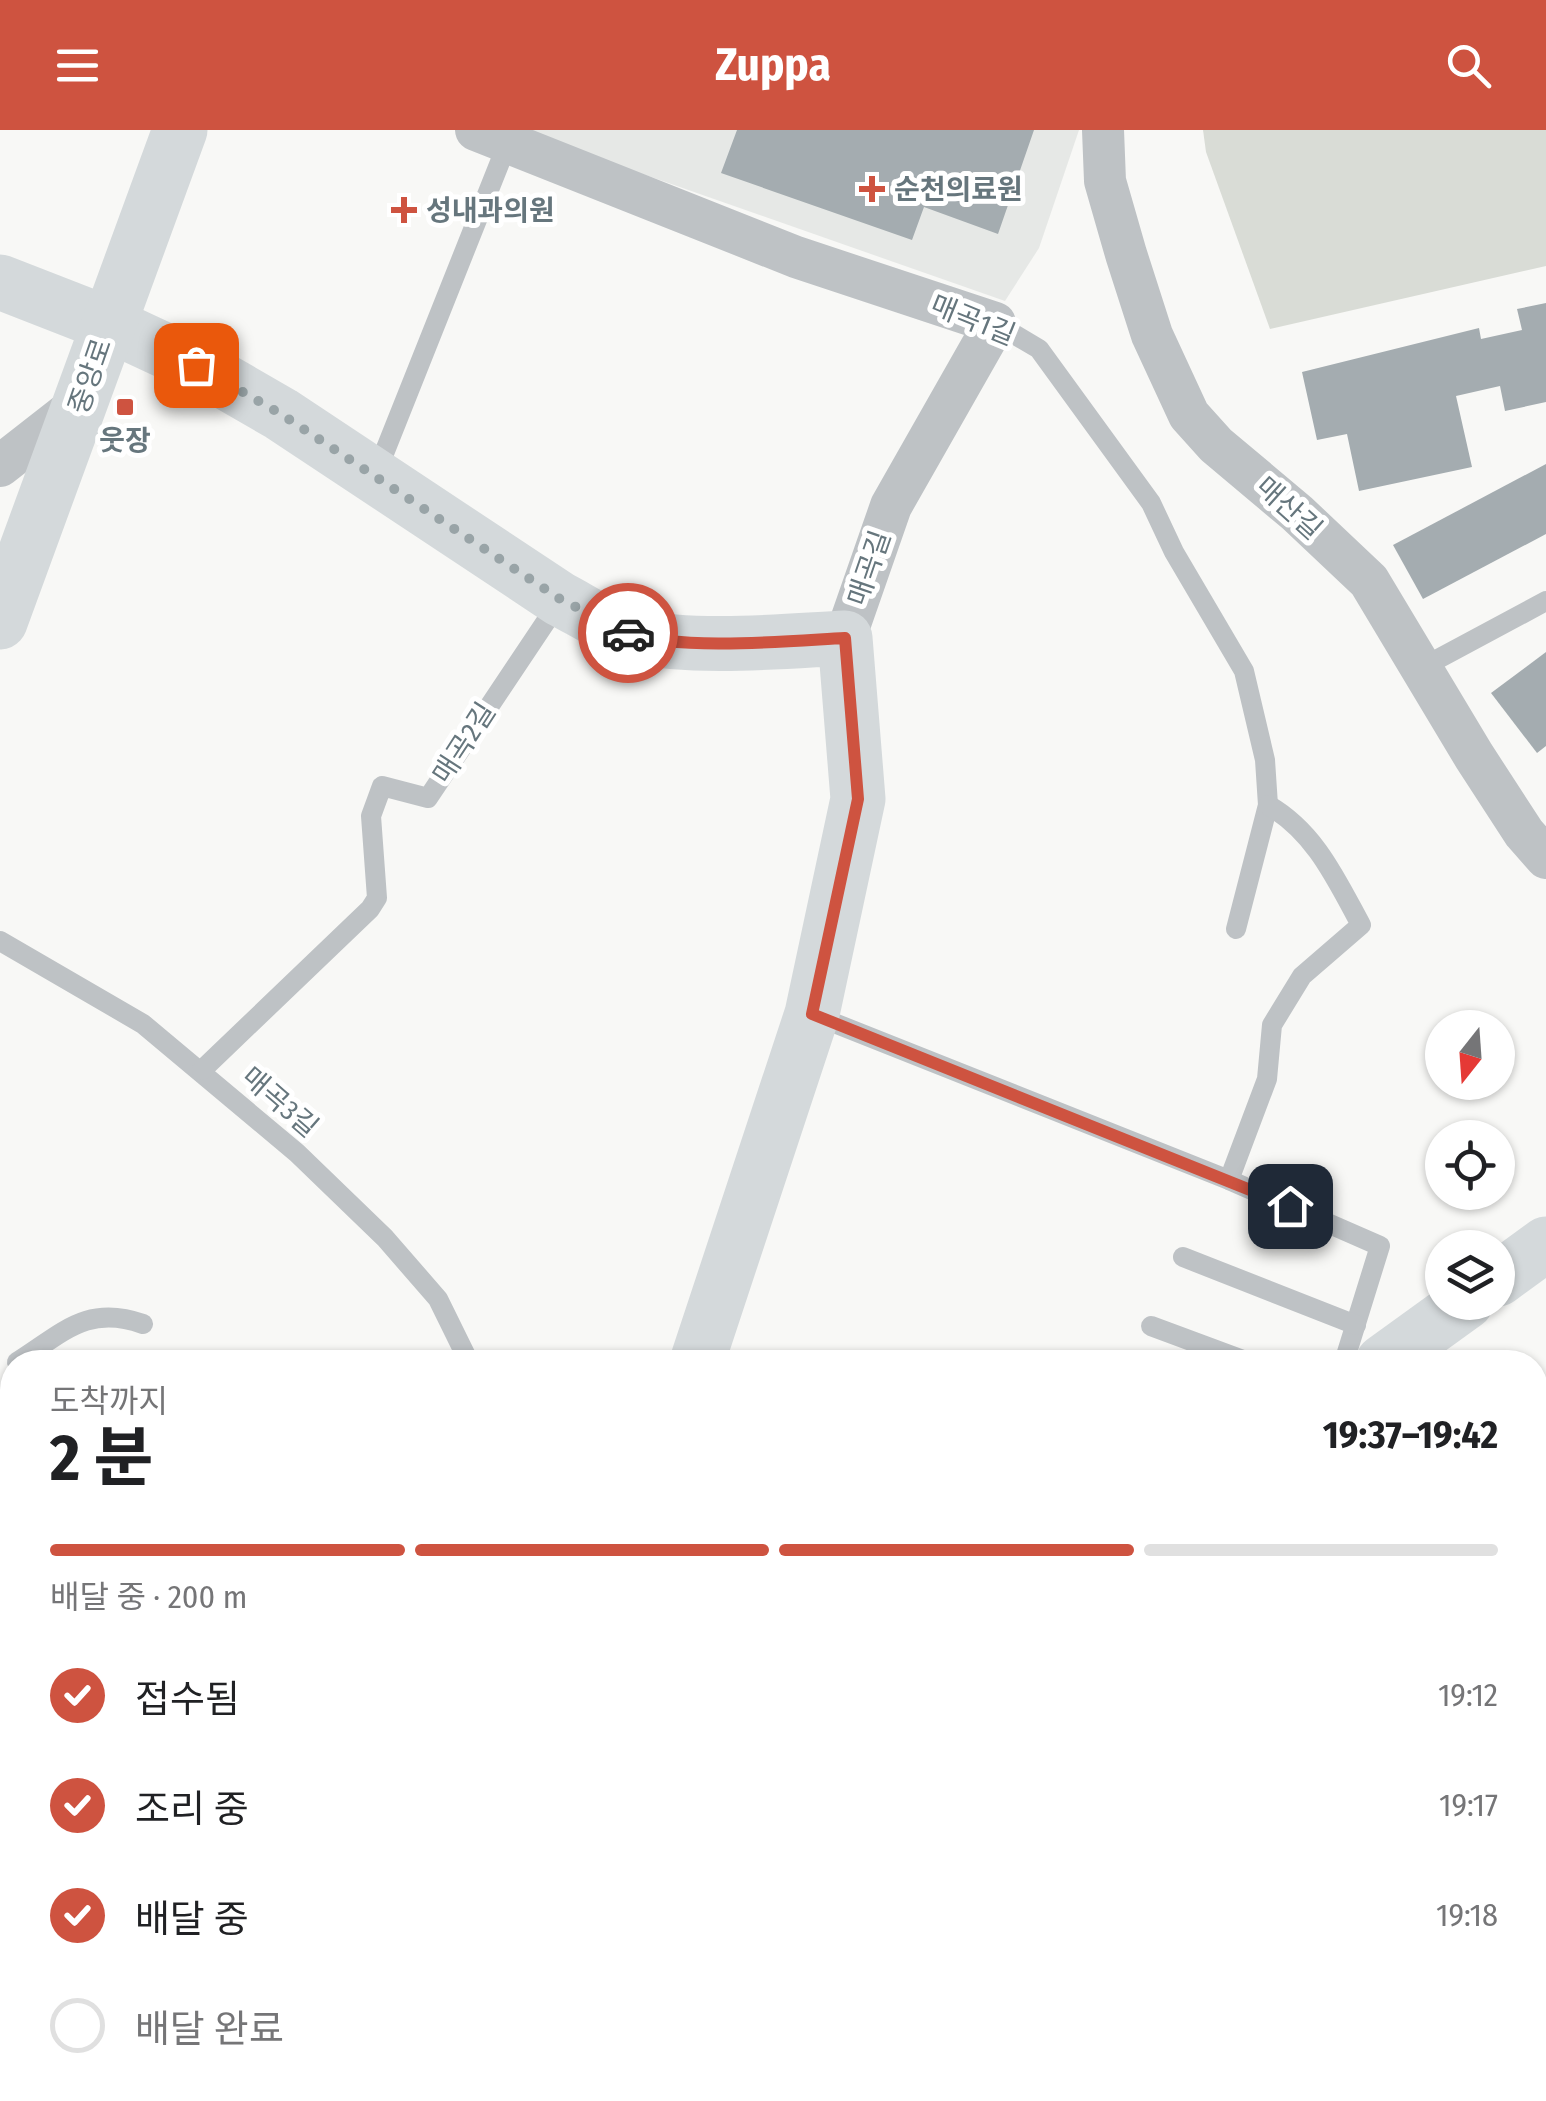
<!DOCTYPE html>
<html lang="ko">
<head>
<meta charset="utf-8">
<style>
	:root { --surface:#fff; --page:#f2f2f2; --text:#202124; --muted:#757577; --line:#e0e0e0; --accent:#ce5340 }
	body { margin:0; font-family:"Fira Sans Condensed","Noto Sans KR",sans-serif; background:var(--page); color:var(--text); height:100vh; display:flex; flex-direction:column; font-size:38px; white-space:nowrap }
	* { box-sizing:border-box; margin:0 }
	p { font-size:32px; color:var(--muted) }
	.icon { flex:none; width:55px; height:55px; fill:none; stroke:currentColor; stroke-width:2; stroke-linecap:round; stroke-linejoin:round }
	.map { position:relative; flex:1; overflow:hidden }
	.panel { position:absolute; left:0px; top:1220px; width:1548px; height:752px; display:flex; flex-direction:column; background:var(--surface); border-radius:40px 40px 0 0; box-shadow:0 2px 8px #0004 }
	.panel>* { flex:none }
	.needle { width:65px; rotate:197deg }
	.tools { position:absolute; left:1425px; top:880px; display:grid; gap:20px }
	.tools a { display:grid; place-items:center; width:90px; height:90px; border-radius:50%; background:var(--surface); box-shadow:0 2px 8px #0004; font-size:50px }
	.pin { position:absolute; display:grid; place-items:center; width:85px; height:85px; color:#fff; margin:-42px; border-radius:20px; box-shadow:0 5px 15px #0006 }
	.courier { position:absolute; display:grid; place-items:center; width:100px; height:100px; margin:-50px; border:8px solid #ce5340; border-radius:50%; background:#fff; color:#222; box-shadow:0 2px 12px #0007 }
	.head em { font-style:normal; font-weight:700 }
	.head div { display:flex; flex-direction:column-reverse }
	.head { display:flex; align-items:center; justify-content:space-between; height:170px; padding:0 50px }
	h1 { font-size:65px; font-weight:700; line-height:75px }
	.bar { display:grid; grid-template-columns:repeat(4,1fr); gap:15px 10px; align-content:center; height:120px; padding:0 50px }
	.bar i { height:12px; border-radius:8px; background:var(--line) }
	.bar .on { background:var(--accent) }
	.bar p { grid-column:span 4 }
	ol { padding:0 50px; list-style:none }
	li { display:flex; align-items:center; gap:30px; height:110px }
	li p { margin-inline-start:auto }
	li .icon { padding:10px; border-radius:50%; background:var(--accent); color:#fff; stroke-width:4 }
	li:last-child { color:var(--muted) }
	li i { width:55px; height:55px; border:5px solid var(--line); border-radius:50% }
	header { display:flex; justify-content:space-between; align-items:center; height:130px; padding:0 50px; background:var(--accent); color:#fff; font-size:45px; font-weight:700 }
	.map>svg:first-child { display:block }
</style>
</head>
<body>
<header><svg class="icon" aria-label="menu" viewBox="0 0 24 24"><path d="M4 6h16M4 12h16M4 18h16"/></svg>Zuppa<svg class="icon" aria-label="search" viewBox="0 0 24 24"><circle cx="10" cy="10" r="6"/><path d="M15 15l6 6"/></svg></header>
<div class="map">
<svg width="1546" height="1971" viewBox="0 0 1546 1971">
	<rect width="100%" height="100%" fill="#f8f8f6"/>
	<g fill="#e6e8e6">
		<polygon points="517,0 1079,0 1039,118 1005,171"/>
		<polygon points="944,1960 1149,1960 1179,1971 941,1971"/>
	</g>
	<polygon fill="#d9dcd6" points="1203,0 1546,0 1546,136 1270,199 1206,22"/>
	<g fill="#a4acb0">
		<polygon points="737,0 1034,0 998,104 924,77 912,110 721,43"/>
		<polygon points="1546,173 1546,272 1505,281 1500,256 1456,266 1472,337 1359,361 1347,304 1317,310 1302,242 1479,198 1481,209 1522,200 1517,179"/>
		<polygon points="1546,334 1546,404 1423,469 1393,415"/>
		<polygon points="1546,522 1546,616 1537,623 1491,563"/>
		<polygon points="1535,1323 1546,1326 1546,1406 1535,1402"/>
		<polygon points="1535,1948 1546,1951 1546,1971 1386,1971 1346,1961 1535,1960"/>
	</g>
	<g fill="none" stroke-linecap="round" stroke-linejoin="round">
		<g stroke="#bec2c5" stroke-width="20">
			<polyline points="995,193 1039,219 1151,373 1174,422 1244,541 1265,630 1268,675 1236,799"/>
			<polyline points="375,346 508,12"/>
			<polyline points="1423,537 1546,471"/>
			<polyline points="0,811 143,894 297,1023 385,1108 438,1169 469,1232"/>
			<polyline points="814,885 1229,1050 1380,1116 1344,1232"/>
			<polyline points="202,940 370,779 377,768 371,686 382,656 428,668 559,472"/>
			<path d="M 1229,1050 L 1267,949 L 1272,895 L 1302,846 L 1361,795 C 1336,749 1315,702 1268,675"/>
			<polyline points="1183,1127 1356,1195"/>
			<polyline points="1151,1196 1248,1232"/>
			<path d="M 17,1232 C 63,1203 87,1174 143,1194"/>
			<polyline points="0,1362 12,1387"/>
			<polyline points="671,1971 690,1960"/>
		</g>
		<g stroke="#bec2c5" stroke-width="42">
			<polyline points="476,0 796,127 995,193 891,376 845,508"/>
			<polyline points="1103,0 1105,51 1126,124 1152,205 1189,285 1216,315 1297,383 1369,451 1474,626 1524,703 1546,728"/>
			<polyline points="0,336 83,271"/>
			<polyline points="1535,1491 1546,1495"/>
			<polyline points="1535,1672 1546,1679"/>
			<polyline points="1535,1855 1546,1862"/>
			<polyline points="1036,1960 1068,1971"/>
		</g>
		<g stroke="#d4d9db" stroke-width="55">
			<path d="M 0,152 L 108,194 L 196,235 L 281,284 L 560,469 C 585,482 610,499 637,506 C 693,520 786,511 845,508 L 858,669 L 812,884 L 697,1232"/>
			<polyline points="1498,1149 1546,1114"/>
			<polyline points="1383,1232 1466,1172"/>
			<polyline points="0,1866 12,1870"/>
			<polyline points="267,1960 298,1971"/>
			<polyline points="420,1971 424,1960"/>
			<polyline points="914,1971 916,1960"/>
		</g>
		<polyline stroke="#d4d9db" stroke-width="55" points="0,492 180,0"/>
	</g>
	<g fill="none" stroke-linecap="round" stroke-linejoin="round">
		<polyline stroke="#99a4a7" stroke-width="10" stroke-dasharray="0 18" points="196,235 281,284 560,469 628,503"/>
		<path stroke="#ce5340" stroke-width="12" d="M 628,503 C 681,521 788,511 845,508 L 858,669 L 812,884 L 1290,1076"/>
	</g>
	<g fill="#ce5340" stroke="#fff" stroke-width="4">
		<path d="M867 44h10v10h10v10h-10v10h-10v-10h-10v-10h10z"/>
		<path d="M399 65h10v10h10v10h-10v10h-10v-10h-10v-10h10z"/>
		<rect x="115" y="267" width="20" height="20" rx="5"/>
	</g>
	<g text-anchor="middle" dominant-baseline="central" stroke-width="10" stroke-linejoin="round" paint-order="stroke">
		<g font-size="28" font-weight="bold" fill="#66767d" stroke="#fff" text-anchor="start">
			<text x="894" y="59">순천의료원</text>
			<text x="426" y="80">성내과의원</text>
			<text x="125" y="310" text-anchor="middle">웃장</text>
		</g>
		<g font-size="28" fill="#66767d" stroke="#fff">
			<text transform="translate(973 190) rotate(22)">매곡1길</text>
			<text transform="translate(90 246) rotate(-71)">중앙로</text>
			<text transform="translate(1289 378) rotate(42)">매산길</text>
			<text transform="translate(869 438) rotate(-71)">매곡길</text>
			<text transform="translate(464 613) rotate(-57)">매곡2길</text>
			<text transform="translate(280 972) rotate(41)">매곡3길</text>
		</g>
	</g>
</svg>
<div class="tools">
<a><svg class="needle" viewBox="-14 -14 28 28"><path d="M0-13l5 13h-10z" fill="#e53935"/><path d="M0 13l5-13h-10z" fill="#757577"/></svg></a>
<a><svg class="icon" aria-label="locate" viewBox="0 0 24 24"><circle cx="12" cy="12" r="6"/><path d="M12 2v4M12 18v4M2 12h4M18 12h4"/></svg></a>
<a><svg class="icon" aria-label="layers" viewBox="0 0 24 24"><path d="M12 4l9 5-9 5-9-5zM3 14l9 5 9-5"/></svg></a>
</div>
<div class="pin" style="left:196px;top:235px;background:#ea580c"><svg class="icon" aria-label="bag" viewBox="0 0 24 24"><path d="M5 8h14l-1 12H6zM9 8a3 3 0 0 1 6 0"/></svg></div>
<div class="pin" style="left:1290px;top:1076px;background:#1f2937"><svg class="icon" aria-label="home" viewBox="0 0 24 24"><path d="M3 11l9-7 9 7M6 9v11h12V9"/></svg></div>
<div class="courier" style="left:628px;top:503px"><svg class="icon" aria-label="car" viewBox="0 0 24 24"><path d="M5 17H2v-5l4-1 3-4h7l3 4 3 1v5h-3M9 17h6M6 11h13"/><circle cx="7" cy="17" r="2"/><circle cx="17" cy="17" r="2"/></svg></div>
<section class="panel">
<div class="head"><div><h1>2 분</h1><p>도착까지</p></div><em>19:37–19:42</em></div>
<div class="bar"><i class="on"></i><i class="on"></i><i class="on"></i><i></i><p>배달 중 · 200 m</p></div>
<ol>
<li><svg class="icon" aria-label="check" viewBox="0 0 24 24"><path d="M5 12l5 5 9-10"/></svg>접수됨<p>19:12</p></li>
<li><svg class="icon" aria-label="check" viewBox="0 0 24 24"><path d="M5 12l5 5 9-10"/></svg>조리 중<p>19:17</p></li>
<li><svg class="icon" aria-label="check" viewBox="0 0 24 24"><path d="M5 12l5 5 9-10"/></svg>배달 중<p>19:18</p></li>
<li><i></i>배달 완료</li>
</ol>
</section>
</div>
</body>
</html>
